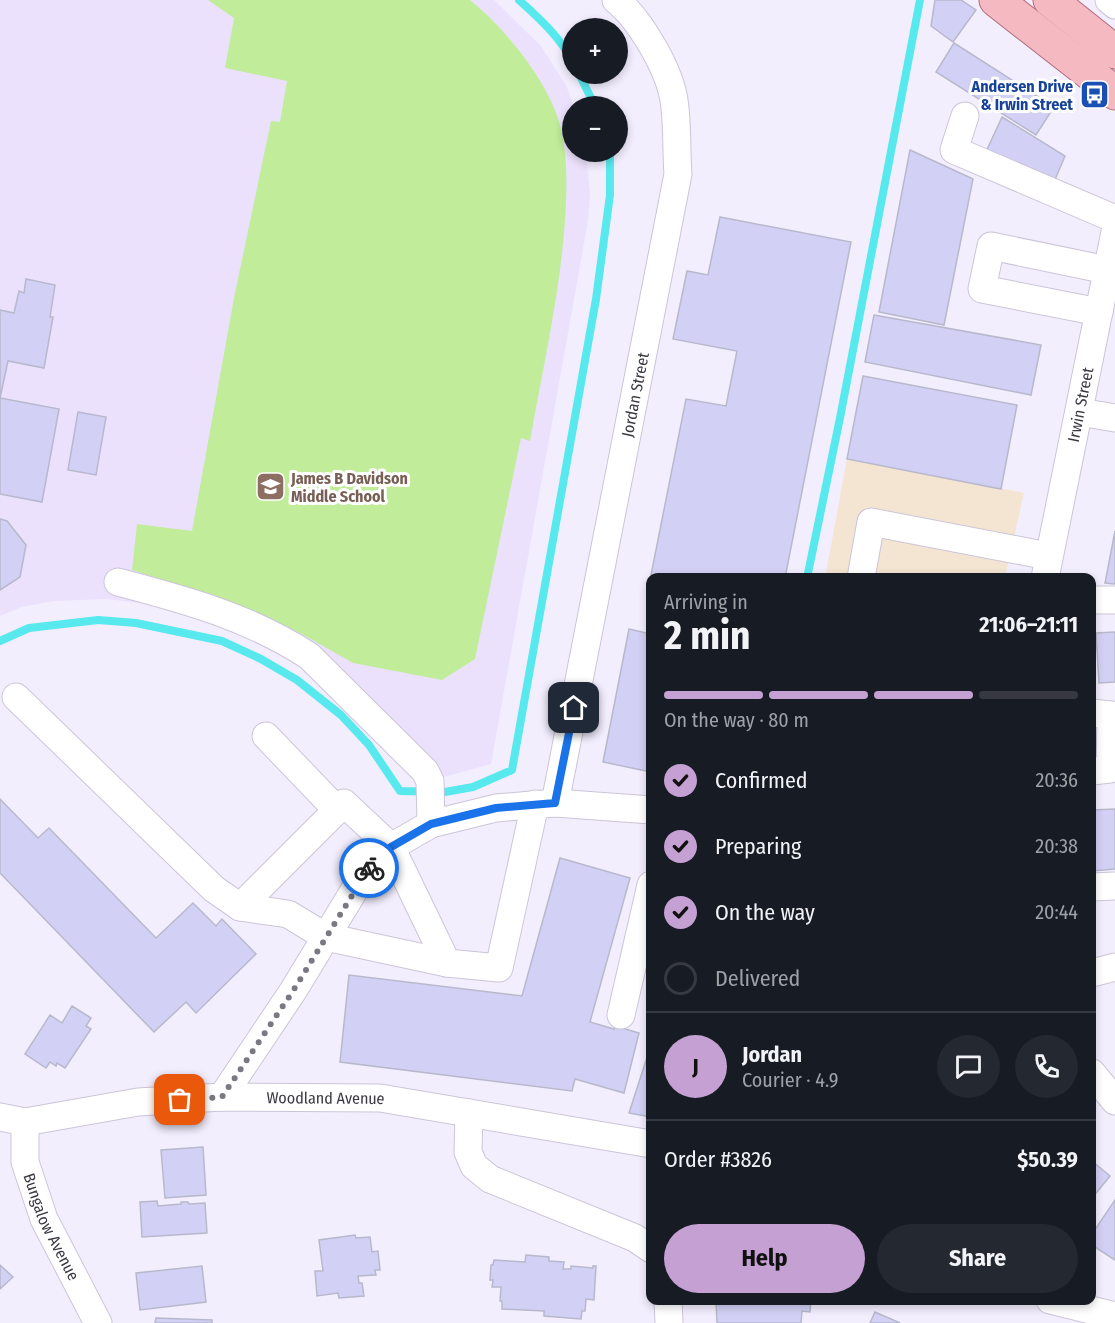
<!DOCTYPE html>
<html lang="en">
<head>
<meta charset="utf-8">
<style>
	:root { --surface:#171b24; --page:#242831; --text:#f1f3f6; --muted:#9ea1a6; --line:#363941; --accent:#c5a0d2 }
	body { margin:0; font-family:"Fira Sans Condensed",sans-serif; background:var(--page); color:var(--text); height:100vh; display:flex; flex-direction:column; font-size:22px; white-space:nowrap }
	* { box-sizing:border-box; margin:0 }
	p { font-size:20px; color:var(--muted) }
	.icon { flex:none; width:33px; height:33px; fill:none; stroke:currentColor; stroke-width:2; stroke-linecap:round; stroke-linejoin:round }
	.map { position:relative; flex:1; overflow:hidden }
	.drawer { position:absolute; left:646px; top:573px; width:450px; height:732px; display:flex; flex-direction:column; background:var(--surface); border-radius:12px; box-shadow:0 3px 9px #0003 }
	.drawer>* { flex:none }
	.fabs { position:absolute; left:562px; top:18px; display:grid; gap:12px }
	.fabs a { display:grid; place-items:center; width:66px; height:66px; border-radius:50%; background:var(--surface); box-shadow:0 3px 9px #0003; font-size:30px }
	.pin { position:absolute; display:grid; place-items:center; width:51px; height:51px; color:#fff; margin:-26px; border-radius:12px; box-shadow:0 3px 9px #0006 }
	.courier { position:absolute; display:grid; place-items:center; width:60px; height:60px; margin:-30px; border:4px solid #1a73e8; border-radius:50%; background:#fff; color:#222; box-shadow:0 2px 8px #0007 }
	.headline em { font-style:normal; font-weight:700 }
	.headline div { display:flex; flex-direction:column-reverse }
	.headline { display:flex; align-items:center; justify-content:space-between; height:102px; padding:0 18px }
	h1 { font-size:39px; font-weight:700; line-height:45px }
	.bar { display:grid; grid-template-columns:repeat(4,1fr); gap:9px 6px; align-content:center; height:72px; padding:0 18px }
	.bar i { height:8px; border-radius:4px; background:var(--line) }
	.bar .current { background:var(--accent) }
	.bar p { grid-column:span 4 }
	.line { display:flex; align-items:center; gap:15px; padding:0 18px; border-top:2px solid var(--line) }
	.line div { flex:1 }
	.round { display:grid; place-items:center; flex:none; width:63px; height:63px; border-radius:32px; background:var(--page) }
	ol { padding:0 18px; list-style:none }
	li { display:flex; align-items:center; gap:18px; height:66px }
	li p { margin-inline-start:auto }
	li .icon { padding:6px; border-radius:50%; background:var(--accent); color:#111; stroke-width:4 }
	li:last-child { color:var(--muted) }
	li i { width:33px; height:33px; border:3px solid var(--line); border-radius:50% }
	.button { display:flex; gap:12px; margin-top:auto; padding:12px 18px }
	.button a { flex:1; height:69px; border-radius:36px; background:var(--accent); color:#111; font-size:24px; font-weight:700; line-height:69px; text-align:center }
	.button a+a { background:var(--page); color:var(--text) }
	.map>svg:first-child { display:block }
</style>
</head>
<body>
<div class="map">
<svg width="1115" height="1323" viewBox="0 0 1115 1323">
	<rect width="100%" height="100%" fill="#f3eefe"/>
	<polygon fill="#ebe1fc" points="0,0 494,0 541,46 566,85 574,106 573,152 586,152 590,193 588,221 491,764 444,777 421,782 305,664 179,608 107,599 54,601 22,607 0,616"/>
	<polygon fill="#f3e5d1" points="847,459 1024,493 1005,577 825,578"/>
	<path fill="#c1ec9a" d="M 208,0 L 470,0 C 504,27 549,82 560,125 C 568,156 567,188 565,220 C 560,294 543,367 530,441 L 521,438 L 475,659 L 442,680 L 353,663 L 302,634 L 240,605 L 132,570 L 137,524 L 192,531 L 234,298 L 271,121 L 280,122 L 287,81 L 225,68 L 234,18 Z"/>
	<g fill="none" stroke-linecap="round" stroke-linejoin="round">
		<g stroke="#57e9ee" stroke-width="8">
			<path d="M 519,0 C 540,19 559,36 573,62"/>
			<polyline points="579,74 595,106"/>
			<polyline points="807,578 840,418 920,0"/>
			<polyline points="0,641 29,628 98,620 136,623 222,641 261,659 297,680 341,715 369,745 400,791 445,792 473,787 512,770 596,299 610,195 610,152"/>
		</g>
	</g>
	<g fill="#d2d1f5" stroke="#b8b8cc" stroke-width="1.5">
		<polygon points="935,0 961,0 976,10 953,42 931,26"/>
		<polygon points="954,43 1054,107 1036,135 936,72"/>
		<polygon points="1002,117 1065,156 1051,189 984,156"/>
		<polygon points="910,150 973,179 944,325 879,312"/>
		<polygon points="720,217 851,242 785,578 666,578 651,575 686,399 726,406 737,351 673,339 687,271 708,275"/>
		<polygon points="26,279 55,285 50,317 53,317 44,368 8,361 0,398 59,409 42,502 0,494 0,310 14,313 19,291 24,293"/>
		<polygon points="874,315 1041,345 1031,395 865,362"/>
		<polygon points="863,376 1017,405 1001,489 847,459"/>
		<polygon points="78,412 106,417 96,475 68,470"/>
		<polygon points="0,519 7,521 26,545 20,577 0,590"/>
		<polygon points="1115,531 1115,584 1105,583"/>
		<polygon points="629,629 651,634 651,772 603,762"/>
		<polygon points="1115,632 1115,682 1099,683 1096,633"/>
		<polygon points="0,799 38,838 49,828 156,938 193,903 216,926 222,919 256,954 196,1013 186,1002 154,1032 0,873"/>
		<polygon points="1115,809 1115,869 1092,871 1092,810"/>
		<polygon points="560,858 630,878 590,1022 614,1029 615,1026 639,1033 624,1093 575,1079 572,1091 340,1062 349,975 522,996"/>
		<polygon points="72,1006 91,1018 86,1026 91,1029 65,1068 57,1063 56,1066 50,1062 46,1068 25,1054 50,1015 62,1023"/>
		<polygon points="651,1045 651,1117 629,1113"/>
		<polygon points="203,1147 206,1195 165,1198 161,1150"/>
		<polygon points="1092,1161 1110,1176 1093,1197 1092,1196"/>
		<polygon points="1115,1200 1115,1260 1092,1245 1092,1234"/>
		<polygon points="157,1201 158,1206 181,1204 181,1202 188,1202 189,1204 205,1203 207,1233 142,1237 140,1202"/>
		<polygon points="355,1235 356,1238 370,1237 372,1252 378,1251 380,1270 375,1270 376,1275 358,1276 359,1283 362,1283 364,1296 339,1298 338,1293 317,1296 315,1271 323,1271 319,1240"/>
		<polygon points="526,1255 549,1257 549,1261 564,1262 563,1269 571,1269 571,1266 593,1268 593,1266 596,1266 594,1300 586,1299 585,1311 582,1311 581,1319 544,1316 544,1311 502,1309 502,1301 500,1301 501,1287 492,1287 493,1280 490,1280 491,1265 493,1265 494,1260 525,1262"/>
		<polygon points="0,1265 13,1277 0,1289"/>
		<polygon points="202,1266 206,1302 140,1310 136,1273"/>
		<polygon points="709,1300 811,1300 810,1312 802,1311 801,1323 717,1323 716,1302"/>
		<polygon points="875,1312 900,1323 870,1323"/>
		<polygon points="156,1318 212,1320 212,1323 155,1323"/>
	</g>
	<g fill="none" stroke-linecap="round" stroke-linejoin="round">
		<defs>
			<g id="minor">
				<polyline points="1109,0 1115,5"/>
				<polyline points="965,116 954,150 1115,219"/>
				<polyline points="1099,312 982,289 991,246 1107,270"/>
				<polyline points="1079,412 1115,418"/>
				<polyline points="861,578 871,522 1048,556"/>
				<path id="s1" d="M 1045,578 L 1115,232"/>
				<path d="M 118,582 C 186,600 249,617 309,656 L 425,771 L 430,781 L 431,824"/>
				<polyline points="1092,600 1115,600"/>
				<polyline points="16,697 214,889 240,907 288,914 326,937 447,963 499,968 535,804"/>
				<polyline points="1092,713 1111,715 1110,769 1092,771"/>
				<polyline points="266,736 337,810"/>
				<path id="s2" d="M 555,803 L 678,174 C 676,151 678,117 673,95 C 667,66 639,18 616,0"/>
				<polyline points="1092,887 1115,886"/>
				<polyline points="240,907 344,803 391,847 447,963"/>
				<polyline points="1092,973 1115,967"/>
				<polyline points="621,1015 651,885"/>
				<polyline points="1092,1073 1115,1101"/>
				<polyline points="222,1097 293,991 366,871 391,847 431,824 496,808 555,803 651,810"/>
				<polyline points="469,1113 468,1152 474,1166 490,1179 635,1238 651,1249"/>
				<path id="s3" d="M 0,1117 L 25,1122 L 138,1102 L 222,1097 L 380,1098 L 651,1144"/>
				<path id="s4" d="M 25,1122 L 25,1162 L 44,1219 L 98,1323"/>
				<polyline points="668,1300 669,1323"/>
				<polyline points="1050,1300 1115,1316"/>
			</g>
			<g id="major">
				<polyline points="996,0 1115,93"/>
				<polyline points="1050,0 1115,52"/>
			</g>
		</defs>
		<use href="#minor" stroke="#ccc5d9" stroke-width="29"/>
		<use href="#major" stroke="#b06d7a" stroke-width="35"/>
		<use href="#minor" stroke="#fff" stroke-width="27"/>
		<use href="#major" stroke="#f5b9c2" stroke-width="33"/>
	</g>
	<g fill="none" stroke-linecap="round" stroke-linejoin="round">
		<polyline stroke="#7b7882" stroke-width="6" stroke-dasharray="0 10.8" points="180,1100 222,1097 293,991 369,868"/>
		<polyline stroke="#1a73e8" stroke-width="8" points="369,868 391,847 431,824 496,808 555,803 574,708"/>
	</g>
	<defs>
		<symbol id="bus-square" viewBox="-11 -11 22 22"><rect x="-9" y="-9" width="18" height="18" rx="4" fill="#1a4fb4" stroke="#fff"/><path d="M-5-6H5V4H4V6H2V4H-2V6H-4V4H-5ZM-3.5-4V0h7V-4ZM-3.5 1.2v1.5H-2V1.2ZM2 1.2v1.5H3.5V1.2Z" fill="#fff"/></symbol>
		<symbol id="school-square" viewBox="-11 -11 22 22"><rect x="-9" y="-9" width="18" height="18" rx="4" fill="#8d6e63" stroke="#fff"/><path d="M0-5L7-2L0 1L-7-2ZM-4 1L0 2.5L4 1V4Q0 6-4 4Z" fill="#fff"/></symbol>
	</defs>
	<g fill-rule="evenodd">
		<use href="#bus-square" x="1078" y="78" width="33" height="33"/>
		<use href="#school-square" x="254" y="470" width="33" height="33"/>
	</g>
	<g text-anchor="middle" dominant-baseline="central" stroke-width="6" stroke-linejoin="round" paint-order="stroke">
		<g font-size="16" font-weight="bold" fill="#164399" stroke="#fff" text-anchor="end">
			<text x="1073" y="86">Andersen Drive<tspan x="1073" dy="18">&amp; Irwin Street</tspan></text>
		</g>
		<g font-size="16" fill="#3b3840" stroke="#fff">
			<text stroke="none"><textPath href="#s2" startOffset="416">Jordan Street</textPath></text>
			<text stroke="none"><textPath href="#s1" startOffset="177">Irwin Street</textPath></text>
			<text stroke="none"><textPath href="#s3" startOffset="328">Woodland Avenue</textPath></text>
			<text stroke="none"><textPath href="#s4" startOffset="110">Bungalow Avenue</textPath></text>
		</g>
		<g font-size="16" font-weight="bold" fill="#785e54" stroke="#fff" text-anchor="start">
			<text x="291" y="478">James B Davidson<tspan x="291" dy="18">Middle School</tspan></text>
		</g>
	</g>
</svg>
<div class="fabs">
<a>+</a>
<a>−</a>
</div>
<div class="pin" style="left:180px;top:1100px;background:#ea580c"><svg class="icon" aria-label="bag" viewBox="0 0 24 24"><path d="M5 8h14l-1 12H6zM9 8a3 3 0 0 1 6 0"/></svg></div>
<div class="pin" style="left:574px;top:708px;background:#1f2937"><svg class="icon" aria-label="home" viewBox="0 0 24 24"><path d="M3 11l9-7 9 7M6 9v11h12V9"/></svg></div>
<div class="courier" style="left:369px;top:868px"><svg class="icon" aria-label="bike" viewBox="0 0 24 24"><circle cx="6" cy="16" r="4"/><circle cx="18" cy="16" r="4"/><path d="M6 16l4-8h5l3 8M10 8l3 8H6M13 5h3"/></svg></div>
<section class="drawer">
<div class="headline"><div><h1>2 min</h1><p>Arriving in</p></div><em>21:06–21:11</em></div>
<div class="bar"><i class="current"></i><i class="current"></i><i class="current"></i><i></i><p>On the way · 80 m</p></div>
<ol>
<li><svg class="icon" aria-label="check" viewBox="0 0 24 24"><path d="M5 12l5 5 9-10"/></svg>Confirmed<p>20:36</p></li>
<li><svg class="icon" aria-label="check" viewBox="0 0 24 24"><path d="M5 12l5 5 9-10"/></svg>Preparing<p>20:38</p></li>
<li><svg class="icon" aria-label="check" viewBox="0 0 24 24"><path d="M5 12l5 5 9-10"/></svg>On the way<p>20:44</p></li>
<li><i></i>Delivered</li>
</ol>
<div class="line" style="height:108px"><b class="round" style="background:var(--accent);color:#111">J</b><div><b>Jordan</b><p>Courier · 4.9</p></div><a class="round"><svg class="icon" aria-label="chat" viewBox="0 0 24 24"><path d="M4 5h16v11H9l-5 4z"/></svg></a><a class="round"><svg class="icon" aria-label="phone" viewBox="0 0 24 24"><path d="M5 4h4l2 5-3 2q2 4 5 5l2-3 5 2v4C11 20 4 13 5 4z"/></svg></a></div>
<div class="line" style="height:78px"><div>Order #3826</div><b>$50.39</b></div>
<div class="button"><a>Help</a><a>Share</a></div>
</section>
</div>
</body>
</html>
